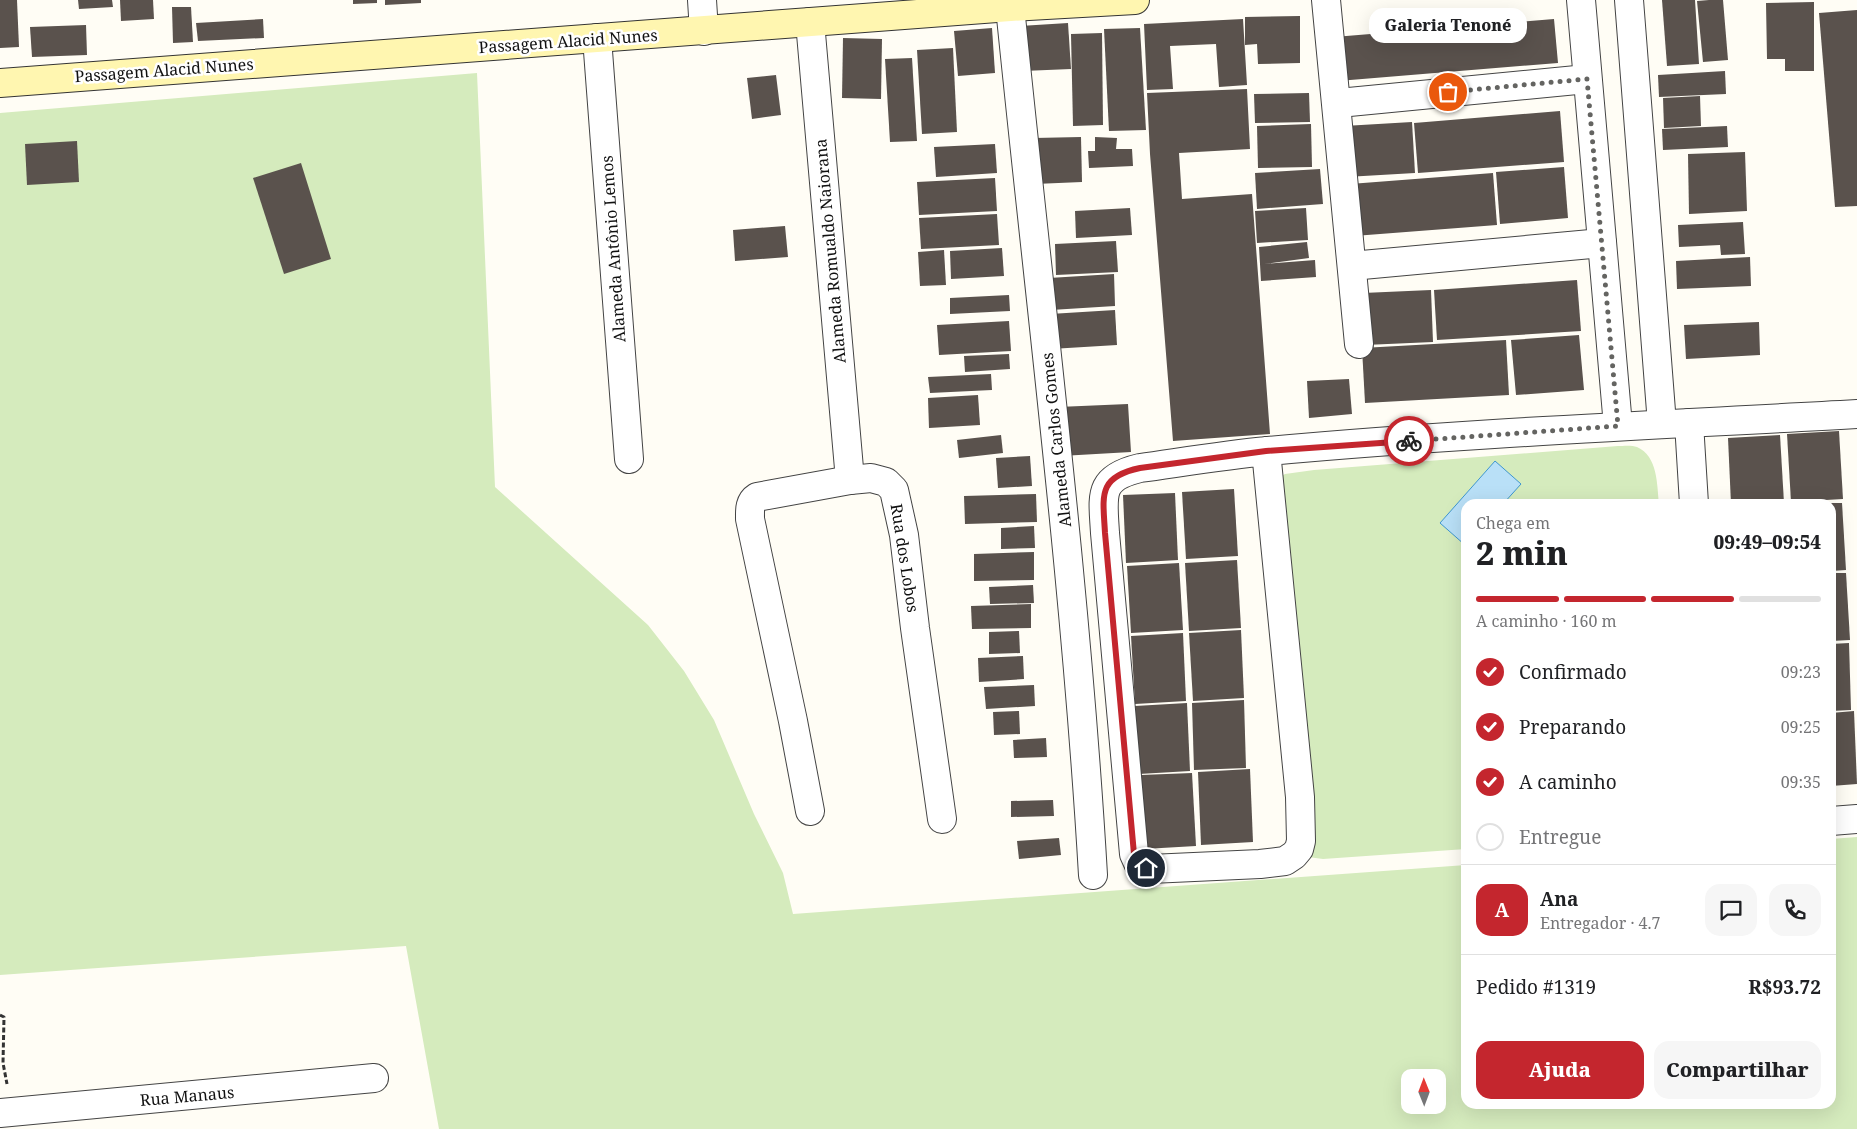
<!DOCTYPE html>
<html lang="pt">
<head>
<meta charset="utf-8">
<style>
	:root { --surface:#fff; --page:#f6f6f6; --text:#202124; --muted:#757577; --line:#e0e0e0; --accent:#c4262e }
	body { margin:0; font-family:"Noto Serif",serif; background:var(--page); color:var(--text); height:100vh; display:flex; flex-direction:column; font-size:19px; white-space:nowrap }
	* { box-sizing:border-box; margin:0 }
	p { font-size:16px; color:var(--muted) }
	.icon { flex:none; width:28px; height:28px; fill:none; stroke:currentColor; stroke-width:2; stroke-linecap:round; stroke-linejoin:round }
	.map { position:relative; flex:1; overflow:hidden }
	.sheet { position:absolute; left:1461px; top:499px; width:375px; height:610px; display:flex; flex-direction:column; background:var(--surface); border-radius:15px; box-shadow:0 5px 20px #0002 }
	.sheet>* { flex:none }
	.needle { width:32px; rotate:359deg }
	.fabs { position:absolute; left:1401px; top:1069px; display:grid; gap:10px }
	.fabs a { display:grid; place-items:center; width:45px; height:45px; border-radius:10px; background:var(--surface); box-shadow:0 5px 20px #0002; font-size:25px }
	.pin { position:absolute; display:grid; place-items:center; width:42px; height:42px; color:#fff; margin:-21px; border:2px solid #fff; border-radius:50%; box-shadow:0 1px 5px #0007 }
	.courier { position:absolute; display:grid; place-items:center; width:50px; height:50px; margin:-25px; border:4px solid #c4262e; border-radius:50%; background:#fff; color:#222; box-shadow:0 1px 6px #0007 }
	.bubble { position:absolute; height:35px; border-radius:15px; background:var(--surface); box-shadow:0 5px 20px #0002; font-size:16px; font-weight:800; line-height:35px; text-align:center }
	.headline em { font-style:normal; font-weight:800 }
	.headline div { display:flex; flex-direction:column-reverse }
	.headline { display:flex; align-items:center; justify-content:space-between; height:85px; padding:0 15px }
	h1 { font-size:32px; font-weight:800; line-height:38px }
	.bar { display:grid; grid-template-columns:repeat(4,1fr); gap:8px 5px; align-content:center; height:60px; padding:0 15px }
	.bar i { height:6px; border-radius:4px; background:var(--line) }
	.bar .selected { background:var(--accent) }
	.bar p { grid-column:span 4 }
	.line { display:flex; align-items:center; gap:12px; padding:0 15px; border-top:1px solid var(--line) }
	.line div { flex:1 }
	.round { display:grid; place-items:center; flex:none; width:52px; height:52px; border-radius:15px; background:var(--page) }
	ol { padding:0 15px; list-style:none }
	li { display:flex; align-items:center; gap:15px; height:55px }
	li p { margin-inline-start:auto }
	li .icon { padding:5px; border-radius:50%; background:var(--accent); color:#fff; stroke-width:4 }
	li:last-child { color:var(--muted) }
	li i { width:28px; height:28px; border:2px solid var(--line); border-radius:50% }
	.action { display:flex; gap:10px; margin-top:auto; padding:10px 15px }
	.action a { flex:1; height:58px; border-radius:15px; background:var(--accent); color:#fff; font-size:20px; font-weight:800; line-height:58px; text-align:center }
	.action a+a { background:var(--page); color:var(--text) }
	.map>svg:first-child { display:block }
</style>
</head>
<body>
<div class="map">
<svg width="1857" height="1129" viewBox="0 0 1857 1129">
	<rect width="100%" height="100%" fill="#fffdf5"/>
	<g fill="#d5ebbd" fill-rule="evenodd">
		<path d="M 477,73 L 495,487 L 648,625 L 684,671 L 714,720 L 754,814 L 783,873 L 793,914 L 1466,865 L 1466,1104 L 1831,1104 L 1831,839 L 1857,837 L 1857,1129 L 439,1129 L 406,946 L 0,975 L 0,113 ZM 1410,1078 L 1438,1078 L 1438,1105 L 1410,1105 Z"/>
		<path d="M 1618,446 C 1623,446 1632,445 1637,447 C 1658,456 1657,485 1659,504 L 1466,504 L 1466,849 L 1323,859 L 1308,857 L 1275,480 L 1285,474 L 1314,470 Z"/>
	</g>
	<polygon fill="#b9e0f7" stroke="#3f96cf" points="1495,461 1521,484 1503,504 1466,504 1465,545 1440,523"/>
	<g fill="#5a524d">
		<polygon points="0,0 17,0 19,47 0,48"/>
		<polygon points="78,0 112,0 113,7 79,9"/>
		<polygon points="120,0 153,0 154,19 121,21"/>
		<polygon points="353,0 377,0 377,3 353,4"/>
		<polygon points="385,0 421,0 421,3 385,5"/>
		<polygon points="1662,0 1695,0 1699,64 1667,66"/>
		<polygon points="1709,0 1723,0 1728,60 1703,62 1697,1"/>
		<polygon points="1814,2 1814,71 1785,71 1785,59 1767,59 1766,3"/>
		<polygon points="172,7 191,7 193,42 173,43"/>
		<polygon points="1857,10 1857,206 1835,207 1819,13"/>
		<polygon points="1300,16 1300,63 1258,64 1257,44 1245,45 1245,17"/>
		<polygon points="263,19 264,38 198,41 196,23"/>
		<polygon points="1243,19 1247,85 1219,87 1216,44 1170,46 1173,89 1147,90 1144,24"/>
		<polygon points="1554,19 1558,63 1338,81 1334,37"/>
		<polygon points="1068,23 1071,69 1023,71 1020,26"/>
		<polygon points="86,25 87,55 32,57 30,27"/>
		<polygon points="992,28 995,73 958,76 954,31"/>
		<polygon points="1140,28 1146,130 1109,131 1104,29"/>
		<polygon points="1102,33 1103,125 1073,126 1071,34"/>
		<polygon points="843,38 882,39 881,99 842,98"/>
		<polygon points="953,48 957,132 922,134 917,50"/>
		<polygon points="912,58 917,141 890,142 885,59"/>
		<polygon points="1725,71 1726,94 1659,97 1658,75"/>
		<polygon points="776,75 781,115 752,119 747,78"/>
		<polygon points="1247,89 1250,149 1179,153 1182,199 1252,194 1270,434 1173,441 1150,154 1147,93"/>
		<polygon points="1309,93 1310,122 1255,123 1254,94"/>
		<polygon points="1700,96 1701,126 1664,128 1663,98"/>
		<polygon points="1560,111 1564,162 1418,173 1414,123"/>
		<polygon points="1412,122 1415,173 1346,177 1344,126"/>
		<polygon points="1311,124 1312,167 1258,168 1257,126"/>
		<polygon points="1727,126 1728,147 1663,150 1662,129"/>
		<polygon points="1081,137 1082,182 1035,184 1034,138"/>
		<polygon points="1095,137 1117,138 1116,149 1132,149 1133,166 1089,168 1088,151 1095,151"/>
		<polygon points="77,141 79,182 27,185 25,144"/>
		<polygon points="995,144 997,173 936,177 934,147"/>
		<polygon points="1745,152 1747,211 1689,214 1688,154"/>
		<polygon points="301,163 331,259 284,274 253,178"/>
		<polygon points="1564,167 1568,218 1500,224 1496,172"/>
		<polygon points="1320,169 1323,204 1257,209 1255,173"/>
		<polygon points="1493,173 1497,225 1354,236 1350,184"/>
		<polygon points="995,178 997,211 919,215 917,182"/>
		<polygon points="1130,208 1132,235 1076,238 1075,211"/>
		<polygon points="1306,208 1308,240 1257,243 1255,211"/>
		<polygon points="997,214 999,245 921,249 919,218"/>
		<polygon points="1743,222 1745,254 1721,255 1720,245 1679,247 1678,225"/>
		<polygon points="785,226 788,257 735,261 733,230"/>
		<polygon points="1116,241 1118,272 1056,275 1055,244"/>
		<polygon points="1307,242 1309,258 1264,264 1315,260 1316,277 1261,281 1259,247"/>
		<polygon points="1002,248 1004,276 951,279 950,251"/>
		<polygon points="944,250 946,285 920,286 918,252"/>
		<polygon points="1750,257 1751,286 1677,289 1676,261"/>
		<polygon points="1114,274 1115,306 1051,310 1049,278"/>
		<polygon points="1577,280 1581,331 1437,340 1434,290"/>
		<polygon points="1431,290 1433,342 1365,345 1363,293"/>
		<polygon points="1009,295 1010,311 950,314 950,298"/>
		<polygon points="1115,310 1117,345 1051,349 1050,314"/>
		<polygon points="1009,321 1011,351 939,355 937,325"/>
		<polygon points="1759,322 1760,355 1686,359 1684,325"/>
		<polygon points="1579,335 1584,390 1516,395 1511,340"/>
		<polygon points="1506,340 1509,395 1365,403 1362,348"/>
		<polygon points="1009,354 1010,369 965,372 964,356"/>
		<polygon points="991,374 992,390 930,393 928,377"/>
		<polygon points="1349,379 1352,414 1309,418 1307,381"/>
		<polygon points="978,395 980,425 929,428 928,398"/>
		<polygon points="1128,404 1131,452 1061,456 1058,407"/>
		<polygon points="1839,431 1843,499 1791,502 1787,434"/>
		<polygon points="1001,435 1003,453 959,458 957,440"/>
		<polygon points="1780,435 1784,503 1731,504 1728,438"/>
		<polygon points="1030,456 1032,486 998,488 996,458"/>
		<polygon points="1234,489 1238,556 1186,559 1182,492"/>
		<polygon points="1175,493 1178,560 1126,563 1123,495"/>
		<polygon points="1036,494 1037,522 965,524 964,496"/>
		<polygon points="1831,503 1842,503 1846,570 1831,571"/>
		<polygon points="1034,526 1035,548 1001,549 1001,528"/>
		<polygon points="1034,552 1034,580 974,581 974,554"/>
		<polygon points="1237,560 1241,628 1189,631 1185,563"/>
		<polygon points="1179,563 1183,630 1131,633 1127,566"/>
		<polygon points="1831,573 1846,573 1850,640 1831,641"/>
		<polygon points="1033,585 1034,603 990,604 989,587"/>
		<polygon points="1031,604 1031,628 972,629 971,606"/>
		<polygon points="1241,630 1244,698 1193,701 1189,633"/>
		<polygon points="1019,631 1020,653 989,654 989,632"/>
		<polygon points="1183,633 1186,701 1135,704 1131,636"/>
		<polygon points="1849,643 1851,710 1831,711 1831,644"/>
		<polygon points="1023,656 1024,679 979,682 978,658"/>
		<polygon points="1034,685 1035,706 986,709 984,687"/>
		<polygon points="1244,700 1246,768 1194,770 1192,703"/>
		<polygon points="1187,703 1190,771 1139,774 1135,706"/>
		<polygon points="1019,711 1020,734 994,735 993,712"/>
		<polygon points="1854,711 1857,784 1831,786 1831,713"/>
		<polygon points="1046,738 1047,757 1014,758 1013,740"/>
		<polygon points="1250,769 1253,842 1201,845 1198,772"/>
		<polygon points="1192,773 1196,846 1144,849 1141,775"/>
		<polygon points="1053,800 1054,816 1011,817 1011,801"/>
		<polygon points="1059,838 1061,855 1019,859 1017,841"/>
	</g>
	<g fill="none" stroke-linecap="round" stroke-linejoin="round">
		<defs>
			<g id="minor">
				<polyline points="702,0 704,31"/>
				<polyline points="1326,0 1359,344"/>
				<polyline points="1581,0 1618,426"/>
				<polyline points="1629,0 1662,424"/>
				<path d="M 1010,7 C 1039,296 1076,585 1093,875"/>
				<polyline points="810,22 850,480"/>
				<polyline points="597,38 629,459"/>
				<polyline points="1349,102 1587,79"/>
				<polyline points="1362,265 1602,243"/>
				<polyline points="1689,423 1694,504"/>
				<path d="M 1266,451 L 1300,797 L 1301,841 L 1299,849 L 1294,855 L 1285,861 L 1260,864 L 1150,869 L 1139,865 L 1134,854 L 1105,533 C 1103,496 1097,478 1140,468 C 1183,462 1225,455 1268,451 C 1464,433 1661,425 1857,414"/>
				<path d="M 810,811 L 793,721 L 750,519 C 750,511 749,502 757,497 L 850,480 L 871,478 L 886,482 L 894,490 L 904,535 L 915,628 L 942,819"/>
				<polyline points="1831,821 1857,819"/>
				<polyline points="0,1113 374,1078"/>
			</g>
			<polyline id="secondary" points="0,83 1010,7 1135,0"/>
		</defs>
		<use href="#minor" stroke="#444" stroke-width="30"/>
		<use href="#secondary" stroke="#333" stroke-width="30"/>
		<polyline stroke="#333" stroke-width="3" stroke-dasharray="5 2.5" stroke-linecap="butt" points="0,1015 4,1017 3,1063 7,1084"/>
		<use href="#minor" stroke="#fff" stroke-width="28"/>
		<use href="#secondary" stroke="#fff6b0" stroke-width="28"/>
	</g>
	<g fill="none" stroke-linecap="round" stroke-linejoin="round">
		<polyline stroke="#646461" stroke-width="5" stroke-dasharray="0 9" points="1409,441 1618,426 1587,79 1448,92"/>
		<path stroke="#c4262e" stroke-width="6" d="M 1146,868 L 1139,865 L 1134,854 L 1105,533 C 1103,496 1097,477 1140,468 L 1266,451 L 1409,441"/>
	</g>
	<g text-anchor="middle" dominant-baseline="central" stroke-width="5" stroke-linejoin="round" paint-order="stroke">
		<g font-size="16" fill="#111" stroke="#fff">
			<text transform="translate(568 41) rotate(-4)">Passagem Alacid Nunes</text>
			<text transform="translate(164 70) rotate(-4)">Passagem Alacid Nunes</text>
			<text transform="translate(613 249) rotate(-94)">Alameda Antônio Lemos</text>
			<text transform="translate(830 251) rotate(-95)">Alameda Romualdo Naiorana</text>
			<text transform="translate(1056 440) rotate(-96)">Alameda Carlos Gomes</text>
			<text transform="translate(905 558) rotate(81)">Rua dos Lobos</text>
			<text transform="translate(187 1096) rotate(-5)">Rua Manaus</text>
		</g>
	</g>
</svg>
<div class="fabs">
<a><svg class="needle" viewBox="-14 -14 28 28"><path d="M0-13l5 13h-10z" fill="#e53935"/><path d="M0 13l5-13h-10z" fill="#757577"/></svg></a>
</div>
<div class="pin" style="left:1448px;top:92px;background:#ea580c"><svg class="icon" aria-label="bag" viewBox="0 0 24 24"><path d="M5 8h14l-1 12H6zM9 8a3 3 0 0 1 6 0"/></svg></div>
<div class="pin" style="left:1146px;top:868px;background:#1f2937"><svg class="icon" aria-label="home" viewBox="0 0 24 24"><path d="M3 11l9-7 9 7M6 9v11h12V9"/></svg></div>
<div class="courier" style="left:1409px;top:441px"><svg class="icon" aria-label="bike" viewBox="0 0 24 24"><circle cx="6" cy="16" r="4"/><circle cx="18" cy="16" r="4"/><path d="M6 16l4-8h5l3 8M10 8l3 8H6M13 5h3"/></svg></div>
<div class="bubble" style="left:1369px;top:8px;width:158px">Galeria Tenoné</div>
<section class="sheet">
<div class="headline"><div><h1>2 min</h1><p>Chega em</p></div><em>09:49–09:54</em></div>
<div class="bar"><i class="selected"></i><i class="selected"></i><i class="selected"></i><i></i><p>A caminho · 160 m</p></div>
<ol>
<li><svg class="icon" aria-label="check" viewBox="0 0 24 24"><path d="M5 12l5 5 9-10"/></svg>Confirmado<p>09:23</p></li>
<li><svg class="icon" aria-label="check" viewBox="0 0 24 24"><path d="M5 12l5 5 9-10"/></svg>Preparando<p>09:25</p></li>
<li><svg class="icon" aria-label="check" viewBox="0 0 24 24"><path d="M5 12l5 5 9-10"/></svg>A caminho<p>09:35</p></li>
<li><i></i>Entregue</li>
</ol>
<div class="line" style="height:90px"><b class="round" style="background:var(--accent);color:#fff">A</b><div><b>Ana</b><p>Entregador · 4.7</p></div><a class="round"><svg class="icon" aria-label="chat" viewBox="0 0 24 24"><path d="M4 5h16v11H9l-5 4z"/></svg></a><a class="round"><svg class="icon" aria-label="phone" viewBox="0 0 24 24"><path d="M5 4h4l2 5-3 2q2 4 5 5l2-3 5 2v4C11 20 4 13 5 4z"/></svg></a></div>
<div class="line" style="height:65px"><div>Pedido #1319</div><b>R$93.72</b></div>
<div class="action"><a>Ajuda</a><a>Compartilhar</a></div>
</section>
</div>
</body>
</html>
